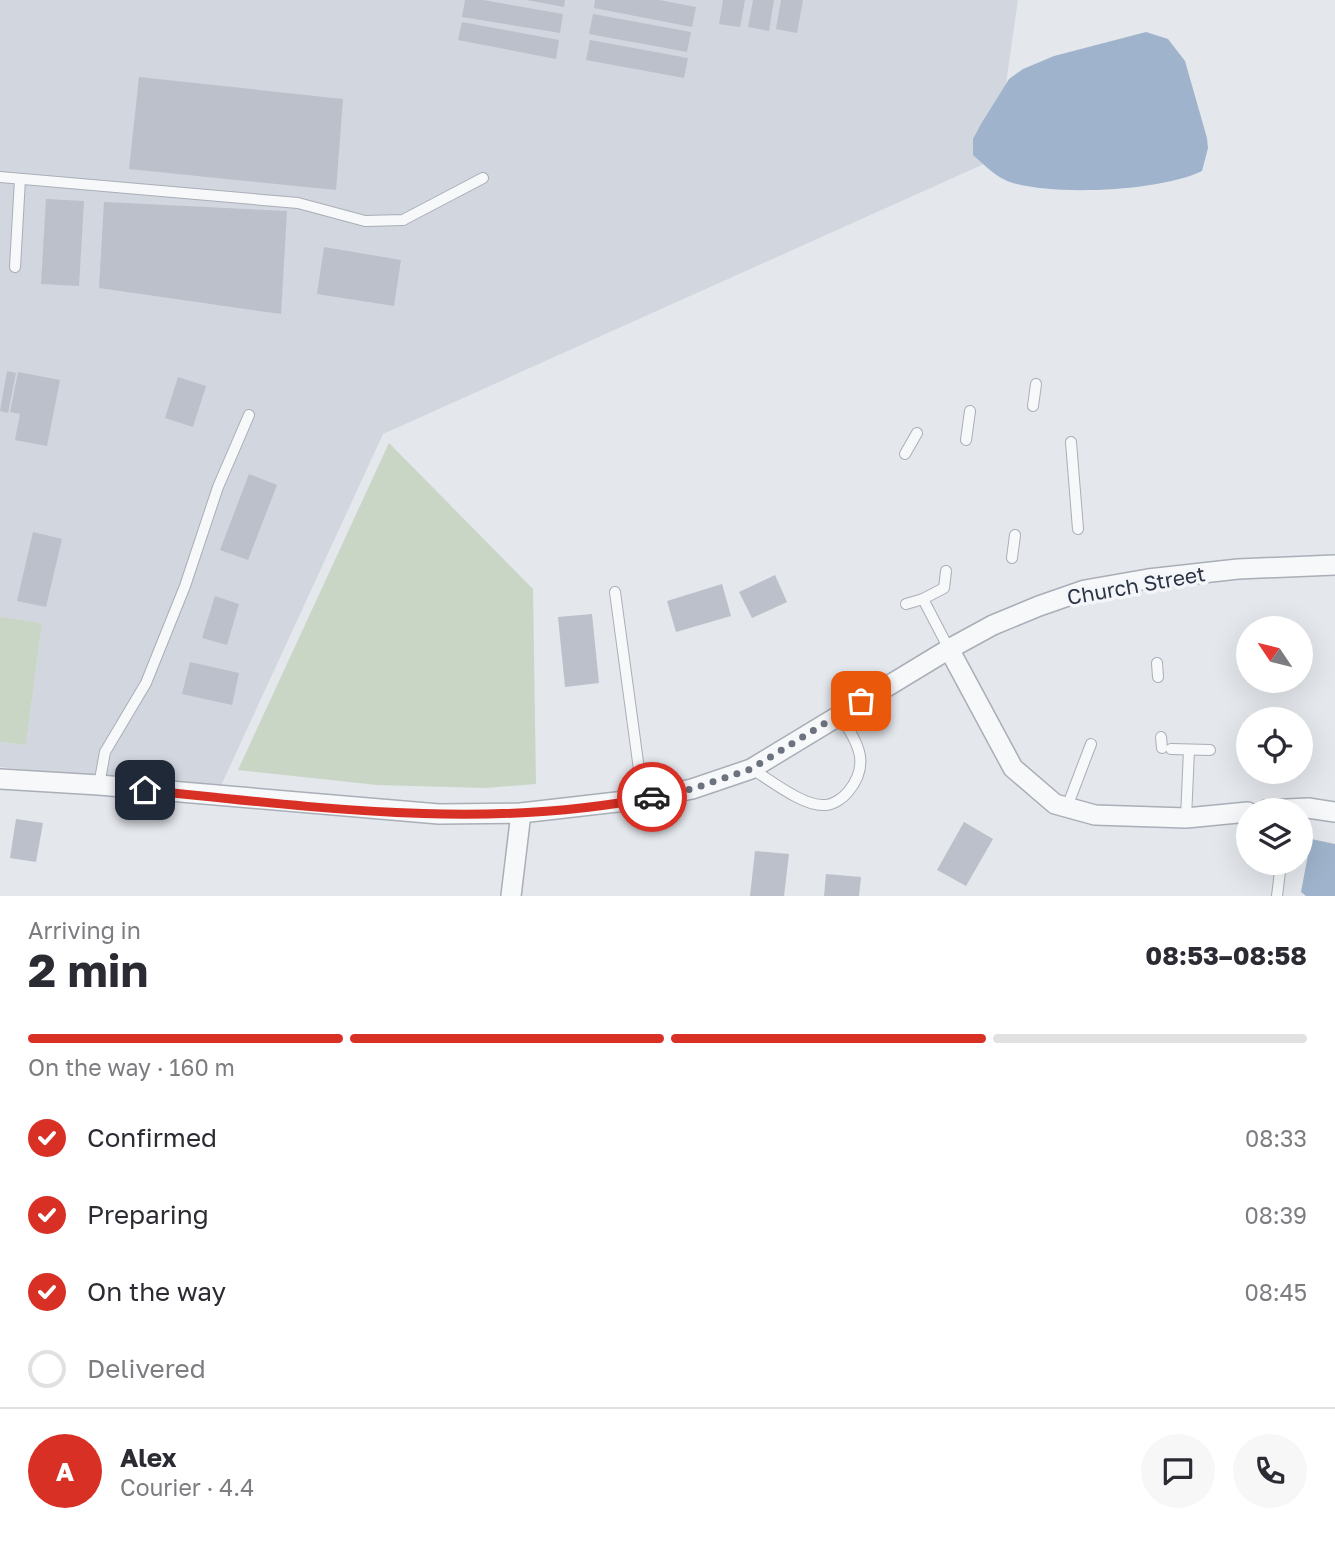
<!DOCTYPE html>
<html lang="en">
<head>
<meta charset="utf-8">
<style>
	:root { --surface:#fff; --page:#f7f7f7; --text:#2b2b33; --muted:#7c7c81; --line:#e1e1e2; --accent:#d93025 }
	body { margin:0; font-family:"Golos Text",sans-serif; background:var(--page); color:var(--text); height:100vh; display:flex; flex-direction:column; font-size:26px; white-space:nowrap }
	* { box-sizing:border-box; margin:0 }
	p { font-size:23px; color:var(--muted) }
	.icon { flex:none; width:38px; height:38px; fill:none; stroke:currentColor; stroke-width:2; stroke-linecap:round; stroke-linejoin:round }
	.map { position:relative; height:896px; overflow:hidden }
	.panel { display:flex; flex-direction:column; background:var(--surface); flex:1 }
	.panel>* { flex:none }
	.needle { width:46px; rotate:305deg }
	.controls { position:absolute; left:1236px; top:616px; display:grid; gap:14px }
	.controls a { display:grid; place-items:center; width:77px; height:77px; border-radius:50%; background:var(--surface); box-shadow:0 7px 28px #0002; font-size:35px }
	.pin { position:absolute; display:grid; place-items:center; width:60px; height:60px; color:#fff; margin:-30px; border-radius:14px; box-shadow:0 4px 10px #0006 }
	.courier { position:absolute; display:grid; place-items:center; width:70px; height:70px; margin:-35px; border:5px solid #d93025; border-radius:50%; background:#fff; color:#222; box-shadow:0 2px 9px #0007 }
	.head em { font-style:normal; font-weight:700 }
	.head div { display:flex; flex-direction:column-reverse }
	.head { display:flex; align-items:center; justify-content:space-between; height:119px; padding:0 28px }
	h1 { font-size:46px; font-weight:700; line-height:52px }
	.bar { display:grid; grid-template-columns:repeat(4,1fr); gap:10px 7px; align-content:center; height:84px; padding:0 28px }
	.bar i { height:9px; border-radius:5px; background:var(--line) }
	.bar .active { background:var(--accent) }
	.bar p { grid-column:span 4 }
	.line { display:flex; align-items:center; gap:18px; padding:0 28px; border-top:2px solid var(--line) }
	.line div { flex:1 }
	.round { display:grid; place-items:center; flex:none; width:74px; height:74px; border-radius:37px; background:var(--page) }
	ol { padding:0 28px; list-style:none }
	li { display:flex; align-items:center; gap:21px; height:77px }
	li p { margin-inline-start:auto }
	li .icon { padding:7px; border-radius:50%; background:var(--accent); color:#fff; stroke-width:4 }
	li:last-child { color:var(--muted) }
	li i { width:38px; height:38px; border:4px solid var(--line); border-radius:50% }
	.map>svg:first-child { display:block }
</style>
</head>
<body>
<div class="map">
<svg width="1335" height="896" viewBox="0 0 1335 896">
	<rect width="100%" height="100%" fill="#e4e7ec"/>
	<polygon fill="#d2d6de" points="0,0 1018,0 995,159 383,434 219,790 0,767 0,742 26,745 42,623 0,617"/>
	<g fill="#c9d6c5">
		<polygon points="389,443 533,589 536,784 485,788 377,785 238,770"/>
		<polygon points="0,617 42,623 26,745 0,742"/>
	</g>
	<g fill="#9fb4cc">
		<path d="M 1146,32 L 1168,39 L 1185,61 L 1207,138 L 1208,148 L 1202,171 C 1161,191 1057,196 1013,183 C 997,179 985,165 973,155 L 973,139 L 981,124 L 1009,79 L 1023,69 L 1054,56 Z"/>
		<polygon points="1311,839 1335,844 1335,896 1306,896 1301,892"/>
	</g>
	<g fill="#bbc0ca">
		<polygon points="465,0 483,0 563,14 560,33 462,17"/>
		<polygon points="527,0 565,0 564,7"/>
		<polygon points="595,0 659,0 696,7 692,27 594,8"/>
		<polygon points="723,0 745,0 740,27 719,24"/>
		<polygon points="753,0 774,0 769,31 748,27"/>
		<polygon points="781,0 803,0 797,33 776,29"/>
		<polygon points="593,14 691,32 687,52 589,34"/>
		<polygon points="462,22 559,40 556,59 458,40"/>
		<polygon points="590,40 688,58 684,78 586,60"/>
		<polygon points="139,77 343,99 336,190 129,169"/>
		<polygon points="46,199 84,201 79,286 41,284"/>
		<polygon points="104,202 287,211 281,314 99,288"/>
		<polygon points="324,247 401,260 394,306 317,294"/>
		<polygon points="7,371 16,373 8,413 0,411"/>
		<polygon points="18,372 60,380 47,446 15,440 20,414 10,412"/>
		<polygon points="178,377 206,386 193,427 165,418"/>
		<polygon points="249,474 277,485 248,560 220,550"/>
		<polygon points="33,532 62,539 46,607 17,601"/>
		<polygon points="775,575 787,602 752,618 739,592"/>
		<polygon points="722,584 731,616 676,632 667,601"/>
		<polygon points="215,596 239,604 227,645 202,638"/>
		<polygon points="592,614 599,683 565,687 558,617"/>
		<polygon points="1300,637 1306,664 1300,665"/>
		<polygon points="190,662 239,673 232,705 182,694"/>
		<polygon points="16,819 43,823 36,862 10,858"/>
		<polygon points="964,822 993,839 966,886 937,870"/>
		<polygon points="755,851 789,854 784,896 750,896"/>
		<polygon points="826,874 861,877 859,896 824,896"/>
	</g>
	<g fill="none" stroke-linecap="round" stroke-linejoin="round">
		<defs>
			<g id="service">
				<polyline points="0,177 298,203 365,221 403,220 483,178"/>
				<polyline points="15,267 20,179"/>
				<polyline points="1033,406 1036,384"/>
				<polyline points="966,440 970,411"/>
				<polyline points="1071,442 1078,529"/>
				<polyline points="905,454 917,433"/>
				<polyline points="1012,558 1015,535"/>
				<polyline points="615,592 643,799"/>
				<polyline points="923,599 949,649"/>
				<polyline points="906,604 923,599 944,588 946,571"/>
				<polyline points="1157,663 1158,677"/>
				<polyline points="1161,737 1162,748"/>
				<polyline points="1171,749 1210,750"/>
				<path d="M 752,769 C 770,780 804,807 825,805 C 833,805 843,798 848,792 C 872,763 857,742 839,714"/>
				<polyline points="99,785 105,752 146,683 185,586 218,487 249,415"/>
				<polyline points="1067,807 1091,744"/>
				<polyline points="1186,818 1189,750"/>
				<polyline points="1277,896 1281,863"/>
			</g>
			<g id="minor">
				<polyline points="949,649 1013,768 1055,804 1095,815 1186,818 1248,812"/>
				<polyline points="0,779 99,785 439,814 521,813 643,799 692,789 751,769 949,649 993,625 1039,606 1085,590 1148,579 1238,569 1335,565"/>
				<polyline points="1266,810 1308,808 1335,812"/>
				<polyline points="511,896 521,813"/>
			</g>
		</defs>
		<use href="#service" stroke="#a9aeb7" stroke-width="12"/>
		<use href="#minor" stroke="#a9aeb7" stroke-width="22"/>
		<use href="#service" stroke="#f7f8fa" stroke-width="10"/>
		<use href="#minor" stroke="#f7f8fa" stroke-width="19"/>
	</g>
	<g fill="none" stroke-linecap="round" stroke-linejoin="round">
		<polyline stroke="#6c737f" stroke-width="7" stroke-dasharray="0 12.6" points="652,797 692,789 751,769 861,701"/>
		<path stroke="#d93025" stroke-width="9" d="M 145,790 C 311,807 487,831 652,797"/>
	</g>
	<g text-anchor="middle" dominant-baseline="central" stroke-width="7" stroke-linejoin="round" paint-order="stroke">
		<g font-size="21" fill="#2b3445" stroke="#f4f6f9">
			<text transform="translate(1136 585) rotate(-10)">Church Street</text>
		</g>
	</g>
</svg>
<div class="controls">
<a><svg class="needle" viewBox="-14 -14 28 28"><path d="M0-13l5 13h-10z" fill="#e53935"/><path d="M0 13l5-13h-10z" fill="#7c7c81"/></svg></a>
<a><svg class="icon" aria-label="locate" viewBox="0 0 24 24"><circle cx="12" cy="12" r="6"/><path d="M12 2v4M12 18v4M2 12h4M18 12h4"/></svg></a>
<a><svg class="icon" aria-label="layers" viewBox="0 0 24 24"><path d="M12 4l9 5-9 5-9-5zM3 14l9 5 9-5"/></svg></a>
</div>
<div class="pin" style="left:861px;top:701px;background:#ea580c"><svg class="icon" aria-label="bag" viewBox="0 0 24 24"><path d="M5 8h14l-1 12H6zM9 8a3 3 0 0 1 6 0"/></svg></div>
<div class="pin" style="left:145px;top:790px;background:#1f2937"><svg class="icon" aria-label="home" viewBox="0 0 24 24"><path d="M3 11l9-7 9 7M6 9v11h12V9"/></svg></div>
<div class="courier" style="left:652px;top:797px"><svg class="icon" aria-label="car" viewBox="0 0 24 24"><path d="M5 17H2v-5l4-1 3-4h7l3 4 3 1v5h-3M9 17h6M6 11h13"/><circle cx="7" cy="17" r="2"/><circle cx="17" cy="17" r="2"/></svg></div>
</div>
<section class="panel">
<div class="head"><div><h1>2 min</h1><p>Arriving in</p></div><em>08:53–08:58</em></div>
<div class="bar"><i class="active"></i><i class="active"></i><i class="active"></i><i></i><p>On the way · 160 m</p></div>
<ol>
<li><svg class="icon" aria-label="check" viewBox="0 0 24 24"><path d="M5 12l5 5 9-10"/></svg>Confirmed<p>08:33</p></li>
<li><svg class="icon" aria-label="check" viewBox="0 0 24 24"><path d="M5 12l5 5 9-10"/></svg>Preparing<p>08:39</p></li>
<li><svg class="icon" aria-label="check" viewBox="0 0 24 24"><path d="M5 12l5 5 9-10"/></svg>On the way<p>08:45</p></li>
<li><i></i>Delivered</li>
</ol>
<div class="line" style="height:126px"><b class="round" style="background:var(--accent);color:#fff">A</b><div><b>Alex</b><p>Courier · 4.4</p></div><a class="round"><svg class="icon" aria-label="chat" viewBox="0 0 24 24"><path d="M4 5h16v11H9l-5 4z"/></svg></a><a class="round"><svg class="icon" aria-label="phone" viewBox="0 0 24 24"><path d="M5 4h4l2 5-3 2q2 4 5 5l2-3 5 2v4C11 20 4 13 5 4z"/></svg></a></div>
</section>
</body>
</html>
